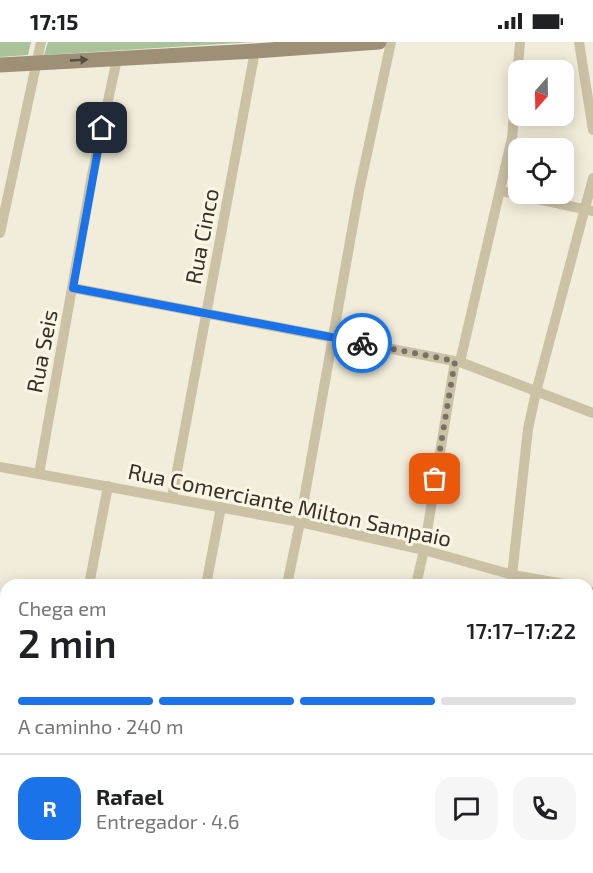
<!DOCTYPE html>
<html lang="pt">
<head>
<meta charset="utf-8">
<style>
	:root { --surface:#fff; --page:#f6f6f6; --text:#202124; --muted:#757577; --line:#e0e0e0; --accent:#1a73e8 }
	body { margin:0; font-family:"Exo 2",sans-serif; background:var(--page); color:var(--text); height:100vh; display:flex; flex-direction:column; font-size:22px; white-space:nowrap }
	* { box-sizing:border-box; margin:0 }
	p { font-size:20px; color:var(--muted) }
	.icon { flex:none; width:33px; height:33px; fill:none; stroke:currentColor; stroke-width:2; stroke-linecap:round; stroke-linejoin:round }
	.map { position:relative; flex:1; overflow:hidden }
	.panel { position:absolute; left:0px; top:537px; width:594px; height:294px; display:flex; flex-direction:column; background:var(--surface); border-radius:18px 18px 0 0; box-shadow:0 3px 15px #0003 }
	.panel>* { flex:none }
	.needle { width:39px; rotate:200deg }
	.tools { position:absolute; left:508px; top:18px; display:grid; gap:12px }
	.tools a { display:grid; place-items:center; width:66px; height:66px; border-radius:12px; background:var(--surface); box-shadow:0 3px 15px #0003; font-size:30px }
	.pin { position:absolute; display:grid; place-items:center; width:51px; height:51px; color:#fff; margin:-26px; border-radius:12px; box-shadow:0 3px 9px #0006 }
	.courier { position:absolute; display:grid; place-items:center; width:60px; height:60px; margin:-30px; border:4px solid #1a73e8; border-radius:50%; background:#fff; color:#222; box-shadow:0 2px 8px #0007 }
	.headline em { font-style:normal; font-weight:600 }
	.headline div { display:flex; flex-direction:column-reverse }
	.headline { display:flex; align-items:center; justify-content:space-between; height:102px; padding:0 18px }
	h1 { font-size:39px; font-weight:600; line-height:45px }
	.bar { display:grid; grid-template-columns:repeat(4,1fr); gap:9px 6px; align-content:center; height:72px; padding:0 18px }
	.bar i { height:8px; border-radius:4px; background:var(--line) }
	.bar .current { background:var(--accent) }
	.bar p { grid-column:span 4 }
	.line { display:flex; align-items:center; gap:15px; padding:0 18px; border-top:2px solid var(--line) }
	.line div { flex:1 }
	.round { display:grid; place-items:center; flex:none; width:63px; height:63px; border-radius:18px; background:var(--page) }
	.status { display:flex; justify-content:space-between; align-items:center; height:42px; padding:0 30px; background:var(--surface); direction:ltr }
	.status svg { height:16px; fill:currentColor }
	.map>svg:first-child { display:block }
</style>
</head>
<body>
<div class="status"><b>17:15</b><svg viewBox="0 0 49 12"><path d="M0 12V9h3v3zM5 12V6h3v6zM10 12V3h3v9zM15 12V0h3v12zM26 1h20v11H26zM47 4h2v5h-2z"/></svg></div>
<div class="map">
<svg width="593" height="831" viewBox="0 0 593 831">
	<rect width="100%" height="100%" fill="#f2edda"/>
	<g fill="#a9c299">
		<polygon points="0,0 31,0 28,13 0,15"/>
		<polygon points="48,0 254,0 44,13"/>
	</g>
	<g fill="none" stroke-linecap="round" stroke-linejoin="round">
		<g stroke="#cbc1a5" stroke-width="10">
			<polyline points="579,0 593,88"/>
			<polyline points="501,149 593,169"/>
			<polyline points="0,191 41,0"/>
			<polyline points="73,246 460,320 593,371"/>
			<polyline points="460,320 512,96 520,0"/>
			<polyline points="0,425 300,480 424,508 513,533 570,543"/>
			<polyline points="39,432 92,133 117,17"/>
			<polyline points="172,456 255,9"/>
			<polyline points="89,543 108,444"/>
			<polyline points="206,543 221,465"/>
			<polyline points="287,543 300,480 359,149 391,0"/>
			<polyline points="416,543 424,508 455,319"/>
			<polyline points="511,543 528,387 536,350 593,136"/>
			<polyline points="0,569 6,571"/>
			<polyline points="588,575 593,550"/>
			<polyline points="588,681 593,682"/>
			<polyline points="0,709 6,710"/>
			<polyline points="33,831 34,825"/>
			<polyline points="154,831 155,825"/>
			<polyline points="227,831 228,825"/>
			<polyline points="355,831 356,825"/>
			<polyline points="461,831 462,825"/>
			<polyline points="546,831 547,825"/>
		</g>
		<polyline stroke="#9e9077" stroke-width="15" points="0,23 255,9 379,0"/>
	</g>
	<defs><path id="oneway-solid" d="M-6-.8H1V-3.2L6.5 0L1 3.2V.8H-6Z" transform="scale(1.5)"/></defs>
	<use fill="#554d3f" href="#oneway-solid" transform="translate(79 18) rotate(-3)"/>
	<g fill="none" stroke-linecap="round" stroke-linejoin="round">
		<polyline stroke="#787266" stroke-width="6" stroke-dasharray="0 10.8" points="362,301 455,319 435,437"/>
		<polyline stroke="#1a73e8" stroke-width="8" points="102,86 73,246 362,301"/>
	</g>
	<g text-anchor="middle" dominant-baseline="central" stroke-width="6" stroke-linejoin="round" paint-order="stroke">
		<g font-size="22" fill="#363027" stroke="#faf6e6">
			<text transform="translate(201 194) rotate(-79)">Rua Cinco</text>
			<text transform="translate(41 309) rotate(-79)">Rua Seis</text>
			<text transform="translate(290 462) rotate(12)">Rua Comerciante Milton Sampaio</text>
		</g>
	</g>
</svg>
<div class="tools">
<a><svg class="needle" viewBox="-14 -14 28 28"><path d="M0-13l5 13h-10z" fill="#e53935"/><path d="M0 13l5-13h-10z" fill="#757577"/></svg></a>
<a><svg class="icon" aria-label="locate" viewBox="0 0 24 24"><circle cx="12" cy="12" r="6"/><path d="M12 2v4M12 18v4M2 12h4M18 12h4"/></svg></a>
</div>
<div class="pin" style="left:435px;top:437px;background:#ea580c"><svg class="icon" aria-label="bag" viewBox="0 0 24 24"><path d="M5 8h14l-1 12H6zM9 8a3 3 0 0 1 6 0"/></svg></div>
<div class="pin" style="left:102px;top:86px;background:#1f2937"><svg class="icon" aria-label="home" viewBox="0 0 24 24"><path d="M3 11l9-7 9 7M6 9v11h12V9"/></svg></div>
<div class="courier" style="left:362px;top:301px"><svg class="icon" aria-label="bike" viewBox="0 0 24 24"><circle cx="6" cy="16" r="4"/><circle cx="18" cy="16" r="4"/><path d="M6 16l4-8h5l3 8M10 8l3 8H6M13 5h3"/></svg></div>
<section class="panel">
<div class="headline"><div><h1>2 min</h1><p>Chega em</p></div><em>17:17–17:22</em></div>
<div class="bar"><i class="current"></i><i class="current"></i><i class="current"></i><i></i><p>A caminho · 240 m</p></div>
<div class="line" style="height:108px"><b class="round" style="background:var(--accent);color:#fff">R</b><div><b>Rafael</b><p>Entregador · 4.6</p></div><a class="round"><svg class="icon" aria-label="chat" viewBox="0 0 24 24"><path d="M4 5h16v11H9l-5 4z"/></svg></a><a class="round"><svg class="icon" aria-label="phone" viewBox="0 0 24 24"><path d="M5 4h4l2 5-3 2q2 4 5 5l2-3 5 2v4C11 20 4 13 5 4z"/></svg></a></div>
</section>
</div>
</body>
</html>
